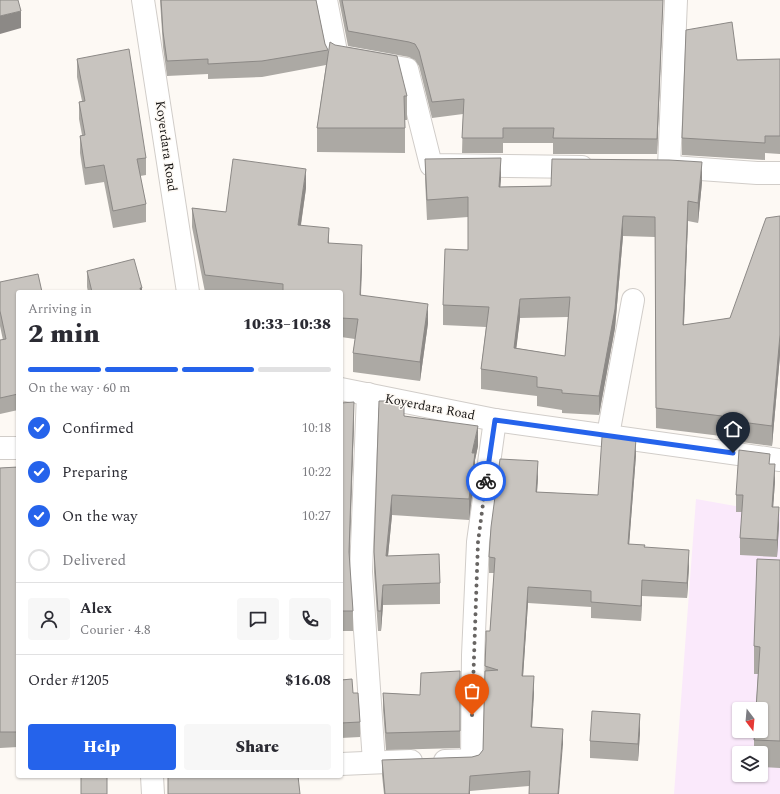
<!DOCTYPE html>
<html lang="en">
<head>
<meta charset="utf-8">
<style>
	:root { --surface:#fff; --page:#f7f7f7; --text:#2b2b33; --muted:#7c7c81; --line:#e1e1e2; --accent:#2563eb }
	body { margin:0; font-family:Spectral,serif; background:var(--page); color:var(--text); height:100vh; display:flex; flex-direction:column; font-size:15px; white-space:nowrap }
	* { box-sizing:border-box; margin:0 }
	p { font-size:13px; color:var(--muted) }
	.icon { flex:none; width:22px; height:22px; fill:none; stroke:currentColor; stroke-width:2; stroke-linecap:round; stroke-linejoin:round }
	.map { position:relative; flex:1; overflow:hidden }
	.sheet { position:absolute; left:16px; top:290px; width:327px; height:488px; display:flex; flex-direction:column; background:var(--surface); border-radius:4px; box-shadow:0 1px 3px #0004 }
	.sheet>* { flex:none }
	.needle { width:26px; rotate:164deg }
	.buttons { position:absolute; left:732px; top:702px; display:grid; gap:8px }
	.buttons a { display:grid; place-items:center; width:36px; height:36px; border-radius:4px; background:var(--surface); box-shadow:0 1px 3px #0004; font-size:20px }
	.pin { position:absolute; display:grid; place-items:center; width:34px; height:34px; color:#fff; margin:-41px -17px; border-radius:50% 50% 50% 0; rotate:-45deg; box-shadow:0 0 4px #0007 }
	.pin .icon { rotate:45deg }
	.courier { position:absolute; display:grid; place-items:center; width:40px; height:40px; margin:-20px; border:3px solid #2563eb; border-radius:50%; background:#fff; color:#222; box-shadow:0 1px 5px #0007 }
	.overview em { font-style:normal; font-weight:800 }
	.overview div { display:flex; flex-direction:column-reverse }
	.overview { display:flex; align-items:center; justify-content:space-between; height:68px; padding:0 12px }
	h1 { font-size:26px; font-weight:800; line-height:30px }
	.bar { display:grid; grid-template-columns:repeat(4,1fr); gap:6px 4px; align-content:center; height:48px; padding:0 12px }
	.bar i { height:5px; border-radius:3px; background:var(--line) }
	.bar .active { background:var(--accent) }
	.bar p { grid-column:span 4 }
	.line { display:flex; align-items:center; gap:10px; padding:0 12px; border-top:1px solid var(--line) }
	.line div { flex:1 }
	.round { display:grid; place-items:center; flex:none; width:42px; height:42px; border-radius:4px; background:var(--page) }
	ol { padding:0 12px; list-style:none }
	li { display:flex; align-items:center; gap:12px; height:44px }
	li p { margin-inline-start:auto }
	li .icon { padding:4px; border-radius:50%; background:var(--accent); color:#fff; stroke-width:4 }
	li:last-child { color:var(--muted) }
	li i { width:22px; height:22px; border:2px solid var(--line); border-radius:50% }
	.primary-button { display:flex; gap:8px; margin-top:auto; padding:8px 12px }
	.primary-button a { flex:1; height:46px; border-radius:4px; background:var(--accent); color:#fff; font-size:16px; font-weight:800; line-height:46px; text-align:center }
	.primary-button a+a { background:var(--page); color:var(--text) }
	.map>svg:first-child { display:block }
</style>
</head>
<body>
<div class="map">
<svg width="780" height="794" viewBox="0 0 780 794">
	<rect width="100%" height="100%" fill="#fdf9f4"/>
	<path fill="#fae9fb" fill-rule="evenodd" d="M 696,499 L 780,514 L 780,794 L 674,794 ZM 739,709 L 761,709 L 761,731 L 739,731 ZM 739,753 L 761,753 L 761,775 L 739,775 Z"/>
	<g fill="none" stroke-linecap="round" stroke-linejoin="round">
		<defs>
			<g id="minor">
				<polyline points="143,0 188,292"/>
				<polyline points="326,0 337,57 407,69 431,165 582,167"/>
				<polyline points="669,167 676,0"/>
				<polyline points="672,167 757,173 780,173"/>
				<polyline points="341,389 495,420 780,460"/>
				<polyline points="368,394 361,572 374,762"/>
				<polyline points="608,435 633,300"/>
				<polyline points="0,448 18,448"/>
				<polyline points="445,761 472,760 473,655 478,542 495,420"/>
				<polyline points="341,764 411,761"/>
				<polyline points="152,776 153,794"/>
			</g>
		</defs>
		<use href="#minor" stroke="#d1cdc9" stroke-width="24"/>
		<use href="#minor" stroke="#fff" stroke-width="22"/>
	</g>
	<g fill="#aca9a4" fill-rule="evenodd">
		<polygon points="160,0 316,0 325,44 328,50 328,57 407,96 407,120 405,120 405,153 317,152 317,128 326,65 262,77 208,79 208,74 167,76 163,47"/>
		<polygon points="339,0 663,0 657,154 553,154 553,143 503,143 503,153 462,153 463,114 432,118 419,66 415,60 409,57 348,46"/>
		<polygon points="77,59 146,158 146,175 140,176 146,204 146,222 113,228 104,182 85,185 80,153 80,136 82,135 79,119 79,102 82,101 77,77"/>
		<polygon points="780,59 780,154 765,153 765,160 682,155 682,138 737,60"/>
		<path d="M 425,159 L 501,178 L 500,187 L 551,186 L 702,182 L 698,223 L 688,221 L 684,325 L 730,318 L 780,216 L 780,355 L 772,446 L 741,442 L 741,440 L 721,438 L 721,436 L 656,428 L 655,237 L 623,236 L 615,328 L 599,415 L 562,413 L 562,410 L 537,406 L 537,396 L 481,389 L 481,369 L 486,327 L 443,325 L 443,305 L 468,250 L 468,217 L 427,220 L 425,179 ZM 568,317 L 565,356 L 516,348 L 520,318 Z"/>
		<polygon points="306,188 301,225 362,264 361,295 428,323 420,381 353,372 353,353 355,339 341,337 341,292 205,292 192,227 192,208 226,212"/>
		<polygon points="87,271 142,292 88,292 87,287"/>
		<polygon points="0,282 18,292 18,410 0,414 0,340 3,340 0,326"/>
		<polygon points="341,403 354,422 349,559 353,611 353,631 341,631"/>
		<polygon points="404,416 478,446 475,460 475,473 469,520 392,515 388,556 440,583 440,604 383,605 381,631 378,631 374,572 374,552"/>
		<polygon points="636,455 629,544 645,547 689,566 687,598 642,596 641,621 591,618 591,607 528,603 523,676 534,692 532,727 563,744 529,786 470,791 470,794 384,794 382,775 382,760 472,757 479,755 483,750 486,640 490,631 494,573 489,573 489,557 538,477 537,492 598,495"/>
		<polygon points="770,464 775,481 773,507 779,524 777,557 740,555 740,538 742,512 736,512 736,495"/>
		<polygon points="18,467 18,747 0,748 0,468"/>
		<polygon points="780,560 780,768 761,767 761,753 754,753 754,740 758,674 754,674 754,646"/>
		<polygon points="460,671 460,748 386,750 383,710 383,693 420,695"/>
		<polygon points="341,680 353,693 360,722 360,737 341,738"/>
		<polygon points="640,732 638,761 590,758 590,741"/>
	</g>
	<g fill="#8c8986">
		<polygon points="663,0 657,154 657,139"/>
		<polygon points="21,11 21,28 0,34 0,16"/>
		<polygon points="501,158 501,178 499,207 499,187"/>
		<polygon points="702,162 702,182 698,223 698,203"/>
		<polygon points="306,169 306,188 298,244 298,225"/>
		<polygon points="688,201 688,221 683,345 683,325"/>
		<polygon points="623,216 623,236 615,328 599,415 599,396"/>
		<polygon points="329,228 329,247 328,243"/>
		<polygon points="362,245 362,264 360,314 360,295"/>
		<rect x="140" y="288" width="2" height="4"/>
		<polygon points="520,299 520,318 514,368 514,348"/>
		<polygon points="428,304 428,323 420,381 420,362"/>
		<polygon points="780,335 780,355 772,446 772,426"/>
		<polygon points="354,402 354,422 349,572 349,552"/>
		<polygon points="478,426 478,446 475,460 475,473 469,520 469,499 472,453"/>
		<polygon points="636,439 636,455 628,559 628,544"/>
		<polygon points="538,461 538,477 536,507 536,492"/>
		<polygon points="775,464 775,481 772,524 772,507"/>
		<polygon points="392,495 392,515 386,576 386,556"/>
		<polygon points="779,507 779,524 777,557 777,540"/>
		<polygon points="689,550 689,566 687,598 687,583"/>
		<polygon points="642,580 642,596 641,621 641,606"/>
		<polygon points="383,585 383,605 381,631 381,611"/>
		<polygon points="528,587 528,603 522,691 522,676"/>
		<polygon points="534,676 534,692 531,742 531,727"/>
		<polygon points="640,714 640,732 638,761 638,744"/>
		<polygon points="563,729 563,744 559,794 558,794"/>
		<polygon points="470,776 470,794 469,794"/>
	</g>
	<g fill="#c8c4bf" stroke="#8c8986" fill-rule="evenodd">
		<polygon points="0,0 18,0 21,11 0,16"/>
		<polygon points="161,0 316,0 325,44 328,50 262,61 208,64 208,59 167,61 163,32"/>
		<polygon points="342,0 663,0 657,139 553,138 554,128 503,128 503,138 462,138 464,99 432,102 419,51 415,44 409,42 348,31"/>
		<polygon points="732,22 737,60 780,59 780,136 765,136 765,143 682,138 686,30"/>
		<polygon points="330,42 335,45 397,56 407,96 404,96 405,128 317,128"/>
		<polygon points="129,49 146,158 137,159 146,204 113,211 104,165 85,168 80,136 85,135 79,102 85,101 77,59"/>
		<path d="M 501,158 L 499,187 L 551,186 L 552,159 L 669,160 L 702,162 L 698,203 L 688,201 L 683,325 L 730,318 L 766,218 L 780,216 L 780,335 L 772,426 L 741,422 L 741,420 L 721,418 L 722,416 L 656,408 L 655,217 L 623,216 L 615,309 L 599,396 L 562,393 L 562,390 L 537,387 L 537,377 L 481,369 L 489,307 L 443,305 L 445,249 L 468,250 L 468,197 L 427,200 L 425,159 ZM 570,297 L 565,356 L 514,348 L 520,299 Z"/>
		<polygon points="233,159 306,169 298,225 329,228 328,243 362,245 360,295 428,304 420,362 353,353 358,319 341,318 341,292 283,292 283,284 205,275 192,208 226,212"/>
		<polygon points="134,259 142,288 140,288 141,292 92,292 87,271"/>
		<polygon points="38,274 42,292 18,292 18,394 0,398 0,340 6,339 0,311 0,282"/>
		<polygon points="379,401 404,401 404,416 478,426 472,453 475,453 469,499 392,495 386,556 439,554 440,583 383,585 381,611 378,611 374,552"/>
		<polygon points="354,402 349,552 353,611 341,611 341,403"/>
		<polygon points="602,437 636,439 628,544 645,545 644,547 689,550 687,583 642,580 641,606 591,602 591,591 528,587 522,676 534,676 531,727 563,729 558,794 529,794 530,771 470,776 469,794 385,794 382,760 472,757 479,755 483,750 485,671 498,670 485,666 486,640 486,631 490,631 495,558 489,557 491,527 500,459 538,461 536,492 598,495"/>
		<polygon points="739,450 770,454 769,464 775,464 772,507 779,507 777,540 740,538 743,495 736,495"/>
		<polygon points="18,467 18,732 0,732 0,468"/>
		<polygon points="757,559 780,560 780,741 754,740 755,731 761,731 761,709 756,709 760,647 754,646"/>
		<polygon points="460,671 460,731 386,733 383,693 420,695 421,673"/>
		<polygon points="352,679 353,693 358,693 360,722 341,723 341,680"/>
		<polygon points="592,711 640,714 638,744 590,741"/>
		<rect x="81" y="776" width="26" height="18"/>
		<polygon points="168,776 298,776 300,794 168,794"/>
	</g>
	<g fill="none" stroke-linecap="round" stroke-linejoin="round">
		<polyline stroke="#676462" stroke-width="4" stroke-dasharray="0 7.2" points="472,715 478,542 486,481"/>
		<polyline stroke="#2563eb" stroke-width="5" points="486,481 495,420 733,453"/>
	</g>
	<g text-anchor="middle" dominant-baseline="central" stroke-width="3" stroke-linejoin="round" paint-order="stroke">
		<g font-size="13" fill="#161413" stroke="#fdf9f4">
			<text transform="translate(166 146) rotate(82)">Koyerdara Road</text>
			<text transform="translate(430 407) rotate(11)">Koyerdara Road</text>
		</g>
	</g>
</svg>
<div class="buttons">
<a><svg class="needle" viewBox="-14 -14 28 28"><path d="M0-13l5 13h-10z" fill="#e53935"/><path d="M0 13l5-13h-10z" fill="#7c7c81"/></svg></a>
<a><svg class="icon" aria-label="layers" viewBox="0 0 24 24"><path d="M12 4l9 5-9 5-9-5zM3 14l9 5 9-5"/></svg></a>
</div>
<div class="pin" style="left:472px;top:715px;background:#ea580c"><svg class="icon" aria-label="bag" viewBox="0 0 24 24"><path d="M5 8h14l-1 12H6zM9 8a3 3 0 0 1 6 0"/></svg></div>
<div class="pin" style="left:733px;top:453px;background:#1f2937"><svg class="icon" aria-label="home" viewBox="0 0 24 24"><path d="M3 11l9-7 9 7M6 9v11h12V9"/></svg></div>
<div class="courier" style="left:486px;top:481px"><svg class="icon" aria-label="bike" viewBox="0 0 24 24"><circle cx="6" cy="16" r="4"/><circle cx="18" cy="16" r="4"/><path d="M6 16l4-8h5l3 8M10 8l3 8H6M13 5h3"/></svg></div>
<section class="sheet">
<div class="overview"><div><h1>2 min</h1><p>Arriving in</p></div><em>10:33–10:38</em></div>
<div class="bar"><i class="active"></i><i class="active"></i><i class="active"></i><i></i><p>On the way · 60 m</p></div>
<ol>
<li><svg class="icon" aria-label="check" viewBox="0 0 24 24"><path d="M5 12l5 5 9-10"/></svg>Confirmed<p>10:18</p></li>
<li><svg class="icon" aria-label="check" viewBox="0 0 24 24"><path d="M5 12l5 5 9-10"/></svg>Preparing<p>10:22</p></li>
<li><svg class="icon" aria-label="check" viewBox="0 0 24 24"><path d="M5 12l5 5 9-10"/></svg>On the way<p>10:27</p></li>
<li><i></i>Delivered</li>
</ol>
<div class="line" style="height:72px"><a class="round"><svg class="icon" aria-label="person" viewBox="0 0 24 24"><circle cx="12" cy="8" r="4"/><path d="M4 21q1-7 8-7t8 7"/></svg></a><div><b>Alex</b><p>Courier · 4.8</p></div><a class="round"><svg class="icon" aria-label="chat" viewBox="0 0 24 24"><path d="M4 5h16v11H9l-5 4z"/></svg></a><a class="round"><svg class="icon" aria-label="phone" viewBox="0 0 24 24"><path d="M5 4h4l2 5-3 2q2 4 5 5l2-3 5 2v4C11 20 4 13 5 4z"/></svg></a></div>
<div class="line" style="height:52px"><div>Order #1205</div><b>$16.08</b></div>
<div class="primary-button"><a>Help</a><a>Share</a></div>
</section>
</div>
</body>
</html>
